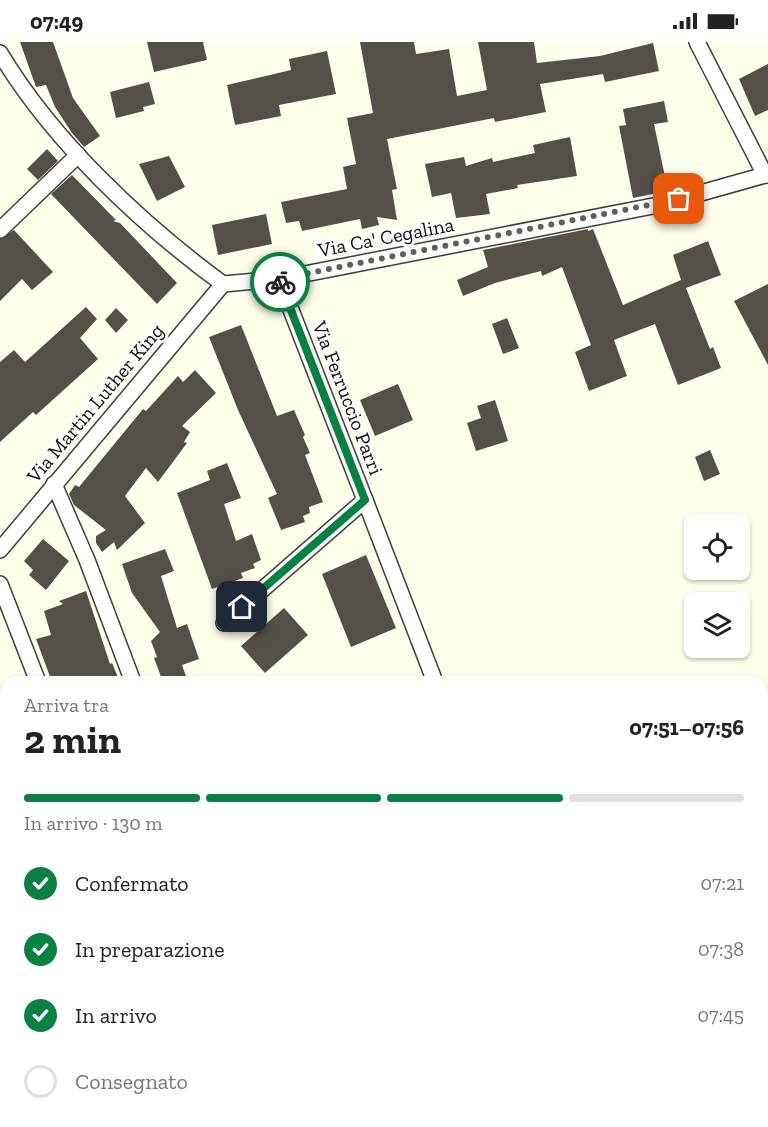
<!DOCTYPE html>
<html lang="it">
<head>
<meta charset="utf-8">
<style>
	:root { --surface:#fff; --page:#f6f6f6; --text:#222; --muted:#767676; --line:#e0e0e0; --accent:#0b8043 }
	body { margin:0; font-family:"Zilla Slab",serif; background:var(--page); color:var(--text); height:100vh; display:flex; flex-direction:column; font-size:22px; white-space:nowrap }
	* { box-sizing:border-box; margin:0 }
	p { font-size:20px; color:var(--muted) }
	.icon { flex:none; width:33px; height:33px; fill:none; stroke:currentColor; stroke-width:2; stroke-linecap:round; stroke-linejoin:round }
	.map { position:relative; flex:1; overflow:hidden }
	.panel { position:absolute; left:0px; top:634px; width:768px; height:452px; display:flex; flex-direction:column; background:var(--surface); border-radius:18px 18px 0 0; box-shadow:0 2px 4px #0004 }
	.panel>* { flex:none }
	.fabs { position:absolute; left:684px; top:472px; display:grid; gap:12px }
	.fabs a { display:grid; place-items:center; width:66px; height:66px; border-radius:9px; background:var(--surface); box-shadow:0 2px 4px #0004; font-size:30px }
	.pin { position:absolute; display:grid; place-items:center; width:51px; height:51px; color:#fff; margin:-26px; border-radius:12px; box-shadow:0 3px 9px #0006 }
	.courier { position:absolute; display:grid; place-items:center; width:60px; height:60px; margin:-30px; border:4px solid #0b8043; border-radius:50%; background:#fff; color:#222; box-shadow:0 2px 8px #0007 }
	.summary em { font-style:normal; font-weight:700 }
	.summary div { display:flex; flex-direction:column-reverse }
	.summary { display:flex; align-items:center; justify-content:space-between; height:102px; padding:0 24px }
	h1 { font-size:39px; font-weight:700; line-height:45px }
	.bar { display:grid; grid-template-columns:repeat(4,1fr); gap:9px 6px; align-content:center; height:72px; padding:0 24px }
	.bar i { height:8px; border-radius:4px; background:var(--line) }
	.bar .current { background:var(--accent) }
	.bar p { grid-column:span 4 }
	ol { padding:0 24px; list-style:none }
	li { display:flex; align-items:center; gap:18px; height:66px }
	li p { margin-inline-start:auto }
	li .icon { padding:6px; border-radius:50%; background:var(--accent); color:#fff; stroke-width:4 }
	li:last-child { color:var(--muted) }
	li i { width:33px; height:33px; border:3px solid var(--line); border-radius:50% }
	.status { display:flex; justify-content:space-between; align-items:center; height:42px; padding:0 30px; background:var(--surface); direction:ltr }
	.status svg { height:16px; fill:currentColor }
	.map>svg:first-child { display:block }
</style>
</head>
<body>
<div class="status"><b>07:49</b><svg viewBox="0 0 49 12"><path d="M0 12V9h3v3zM5 12V6h3v6zM10 12V3h3v9zM15 12V0h3v12zM26 1h20v11H26zM47 4h2v5h-2z"/></svg></div>
<div class="map">
<svg width="768" height="1085" viewBox="0 0 768 1085">
	<rect width="100%" height="100%" fill="#fdffea"/>
	<g fill="#555047">
		<polygon points="20,0 53,0 73,56 100,94 84,105 72,91 55,65 46,43 36,45"/>
		<polygon points="147,0 203,0 207,18 154,30"/>
		<polygon points="360,0 414,0 416,12 449,7 457,54 487,48 478,0 534,0 537,21 600,14 653,1 659,29 605,40 603,32 540,42 546,70 495,80 494,76 387,97 397,147 392,148 397,178 377,175 379,183 362,187 360,177 302,189 299,179 286,181 281,160 347,147 343,125 356,122 347,76 373,71"/>
		<polygon points="327,9 336,52 279,63 281,74 235,83 227,43 291,28 289,17"/>
		<polygon points="768,22 768,68 755,74 739,37"/>
		<polygon points="149,40 155,62 143,65 144,69 116,76 110,50"/>
		<polygon points="664,59 668,80 654,82 668,149 633,156 619,84 626,83 623,67"/>
		<polygon points="570,95 577,134 517,143 518,146 486,152 490,172 456,176 451,151 432,155 425,122 464,115 466,124 492,116 493,120 535,111 533,103"/>
		<polygon points="47,107 58,119 38,138 27,127"/>
		<polygon points="169,114 185,145 157,159 139,122"/>
		<polygon points="72,133 116,178 113,179 120,181 177,241 157,262 51,152"/>
		<polygon points="266,172 272,202 218,213 212,183"/>
		<polygon points="588,187 588,189 593,187 623,263 681,238 673,213 708,199 721,233 686,246 710,307 713,305 721,326 678,343 655,282 614,298 627,334 589,349 575,310 591,303 562,225 542,234 541,229 495,241 463,254 457,238 488,225 483,208"/>
		<polygon points="14,188 53,230 32,248 22,237 0,259 0,197"/>
		<polygon points="768,242 768,323 734,259"/>
		<polygon points="86,265 97,277 80,296 98,317 36,373 33,370 0,400 0,320 14,308 25,320"/>
		<polygon points="116,266 128,278 116,291 105,278"/>
		<polygon points="507,276 519,306 503,312 492,282"/>
		<polygon points="241,283 277,374 294,368 305,393 303,395 310,411 305,413 323,460 309,465 310,471 303,474 305,480 281,488 268,456 277,452 238,368 209,295"/>
		<polygon points="195,328 216,351 182,384 190,390 184,400 187,401 158,440 146,426 125,454 145,481 117,508 114,500 102,510 96,501 96,494 106,488 74,463 69,452 75,443 79,445 143,367 146,369 178,334 183,340"/>
		<polygon points="398,342 413,378 375,394 360,358"/>
		<polygon points="495,358 508,399 476,409 467,381 481,376 477,364"/>
		<polygon points="710,408 720,432 704,439 695,415"/>
		<polygon points="227,421 241,456 224,462 236,499 252,492 261,518 253,522 255,526 241,531 243,536 212,547 177,451 210,438 207,429"/>
		<polygon points="43,497 69,519 46,548 29,533 33,528 24,519"/>
		<polygon points="165,507 174,529 161,534 177,586 187,582 199,617 182,623 188,640 163,640 154,616 157,615 151,599 160,590 132,551 122,522"/>
		<polygon points="366,513 396,586 351,605 322,532"/>
		<polygon points="86,549 110,622 112,621 120,640 52,640 36,597 51,593 44,569 63,562 59,559"/>
		<polygon points="284,566 308,593 265,631 241,604"/>
	</g>
	<g fill="none" stroke-linecap="round" stroke-linejoin="round">
		<defs>
			<g id="minor">
				<polyline points="697,0 765,133 768,133"/>
				<path d="M 0,11 C 52,98 141,182 223,242 L 279,237 L 658,163 L 765,133"/>
				<polyline points="0,188 78,113"/>
				<polyline points="54,442 87,518 133,640"/>
				<polyline points="365,458 435,640"/>
				<polyline points="0,508 223,242"/>
				<polyline points="0,542 38,640"/>
				<polyline points="224,581 365,458 279,237"/>
				<polyline points="0,1023 6,1021"/>
			</g>
		</defs>
		<use href="#minor" stroke="#3e3e3e" stroke-width="18"/>
		<use href="#minor" stroke="#fff" stroke-width="15"/>
	</g>
	<g fill="none" stroke-linecap="round" stroke-linejoin="round">
		<polyline stroke="#606059" stroke-width="6" stroke-dasharray="0 10.8" points="280,240 279,237 679,157"/>
		<polyline stroke="#0b8043" stroke-width="8" points="242,565 365,458 280,240"/>
	</g>
	<g text-anchor="middle" dominant-baseline="central" stroke-width="6" stroke-linejoin="round" paint-order="stroke">
		<g font-size="20" fill="#0b0b0b" stroke="#fff">
			<text transform="translate(386 195) rotate(-11)">Via Ca' Cegalina</text>
			<text transform="translate(348 356) rotate(69)">Via Ferruccio Parri</text>
			<text transform="translate(95 361) rotate(-50)">Via Martin Luther King</text>
		</g>
	</g>
</svg>
<div class="fabs">
<a><svg class="icon" aria-label="locate" viewBox="0 0 24 24"><circle cx="12" cy="12" r="6"/><path d="M12 2v4M12 18v4M2 12h4M18 12h4"/></svg></a>
<a><svg class="icon" aria-label="layers" viewBox="0 0 24 24"><path d="M12 4l9 5-9 5-9-5zM3 14l9 5 9-5"/></svg></a>
</div>
<div class="pin" style="left:679px;top:157px;background:#ea580c"><svg class="icon" aria-label="bag" viewBox="0 0 24 24"><path d="M5 8h14l-1 12H6zM9 8a3 3 0 0 1 6 0"/></svg></div>
<div class="pin" style="left:242px;top:565px;background:#1f2937"><svg class="icon" aria-label="home" viewBox="0 0 24 24"><path d="M3 11l9-7 9 7M6 9v11h12V9"/></svg></div>
<div class="courier" style="left:280px;top:240px"><svg class="icon" aria-label="bike" viewBox="0 0 24 24"><circle cx="6" cy="16" r="4"/><circle cx="18" cy="16" r="4"/><path d="M6 16l4-8h5l3 8M10 8l3 8H6M13 5h3"/></svg></div>
<section class="panel">
<div class="summary"><div><h1>2 min</h1><p>Arriva tra</p></div><em>07:51–07:56</em></div>
<div class="bar"><i class="current"></i><i class="current"></i><i class="current"></i><i></i><p>In arrivo · 130 m</p></div>
<ol>
<li><svg class="icon" aria-label="check" viewBox="0 0 24 24"><path d="M5 12l5 5 9-10"/></svg>Confermato<p>07:21</p></li>
<li><svg class="icon" aria-label="check" viewBox="0 0 24 24"><path d="M5 12l5 5 9-10"/></svg>In preparazione<p>07:38</p></li>
<li><svg class="icon" aria-label="check" viewBox="0 0 24 24"><path d="M5 12l5 5 9-10"/></svg>In arrivo<p>07:45</p></li>
<li><i></i>Consegnato</li>
</ol>
</section>
</div>
</body>
</html>
